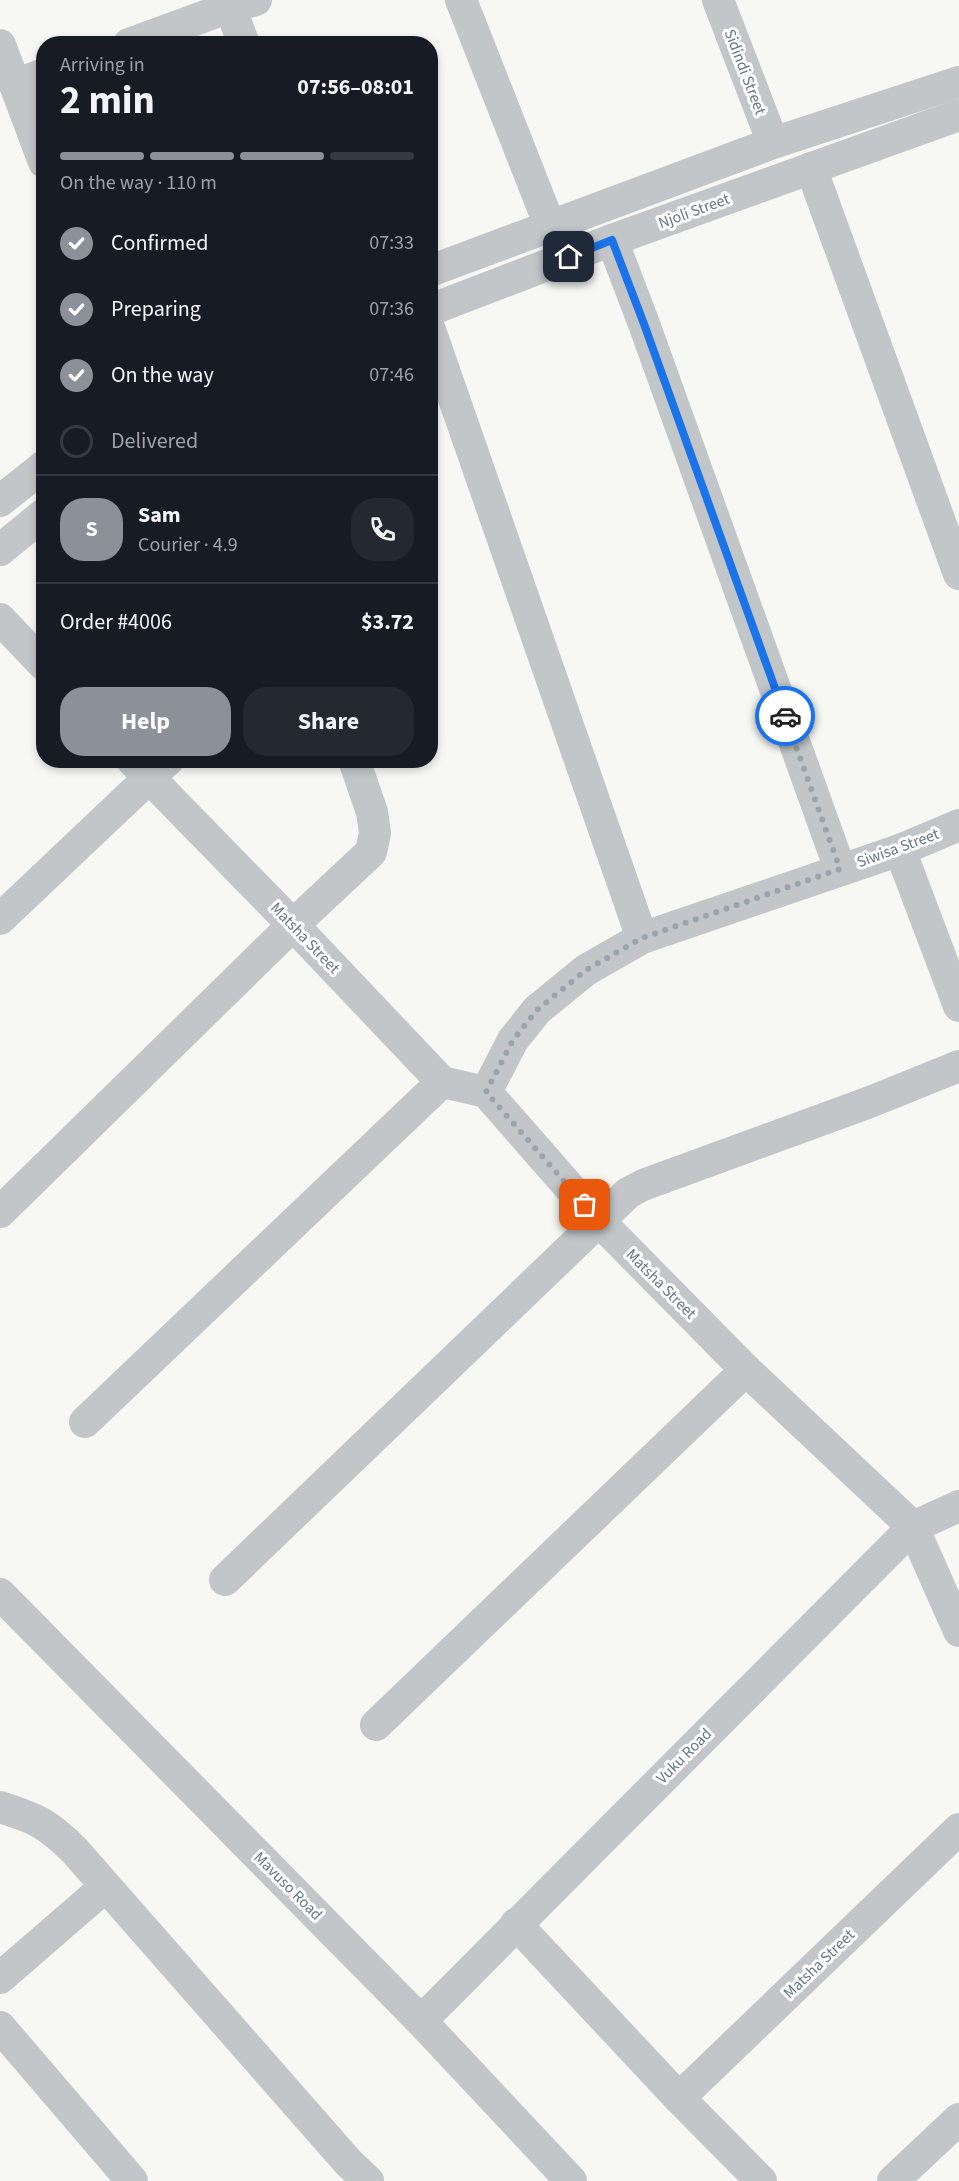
<!DOCTYPE html>
<html lang="en">
<head>
<meta charset="utf-8">
<style>
	:root { --surface:#171b24; --page:#242831; --text:#f1f3f6; --muted:#9ea1a6; --line:#363941; --accent:#8c9099 }
	body { margin:0; font-family:"Source Sans 3",sans-serif; background:var(--page); color:var(--text); height:100vh; display:flex; flex-direction:column; font-size:22px; white-space:nowrap }
	* { box-sizing:border-box; margin:0 }
	p { font-size:20px; color:var(--muted) }
	.icon { flex:none; width:33px; height:33px; fill:none; stroke:currentColor; stroke-width:2; stroke-linecap:round; stroke-linejoin:round }
	.map { position:relative; flex:1; overflow:hidden }
	.drawer { position:absolute; left:36px; top:36px; width:402px; height:732px; display:flex; flex-direction:column; background:var(--surface); border-radius:24px; box-shadow:0 3px 9px #0003 }
	.drawer>* { flex:none }
	.pin { position:absolute; display:grid; place-items:center; width:51px; height:51px; color:#fff; margin:-26px; border-radius:12px; box-shadow:0 3px 9px #0006 }
	.courier { position:absolute; display:grid; place-items:center; width:60px; height:60px; margin:-30px; border:4px solid #1a73e8; border-radius:50%; background:#fff; color:#222; box-shadow:0 2px 8px #0007 }
	.overview em { font-style:normal; font-weight:700 }
	.overview div { display:flex; flex-direction:column-reverse }
	.overview { display:flex; align-items:center; justify-content:space-between; height:102px; padding:0 24px }
	h1 { font-size:39px; font-weight:700; line-height:45px }
	.bar { display:grid; grid-template-columns:repeat(4,1fr); gap:9px 6px; align-content:center; height:72px; padding:0 24px }
	.bar i { height:8px; border-radius:4px; background:var(--line) }
	.bar .current { background:var(--accent) }
	.bar p { grid-column:span 4 }
	.line { display:flex; align-items:center; gap:15px; padding:0 24px; border-top:2px solid var(--line) }
	.line div { flex:1 }
	.round { display:grid; place-items:center; flex:none; width:63px; height:63px; border-radius:24px; background:var(--page) }
	ol { padding:0 24px; list-style:none }
	li { display:flex; align-items:center; gap:18px; height:66px }
	li p { margin-inline-start:auto }
	li .icon { padding:6px; border-radius:50%; background:var(--accent); color:#fff; stroke-width:4 }
	li:last-child { color:var(--muted) }
	li i { width:33px; height:33px; border:3px solid var(--line); border-radius:50% }
	.action { display:flex; gap:12px; margin-top:auto; padding:12px 24px }
	.action a { flex:1; height:69px; border-radius:24px; background:var(--accent); color:#fff; font-size:24px; font-weight:700; line-height:69px; text-align:center }
	.action a+a { background:var(--page); color:var(--text) }
	.map>svg:first-child { display:block }
</style>
</head>
<body>
<div class="map">
<svg width="959" height="2181" viewBox="0 0 959 2181">
	<rect width="100%" height="100%" fill="#f7f7f4"/>
	<g fill="none" stroke-linecap="round" stroke-linejoin="round">
		<g stroke="#c2c6c9" stroke-width="32">
			<polyline points="461,0 550,226"/>
			<polyline points="718,0 773,143"/>
			<polyline points="230,7 244,44"/>
			<polyline points="129,44 230,7 256,0"/>
			<polyline points="0,45 44,162"/>
			<polyline points="15,85 44,74"/>
			<polyline points="811,168 959,574"/>
			<polyline points="612,240 644,324 840,869"/>
			<polyline points="430,271 773,143 959,82"/>
			<polyline points="430,310 612,240 959,115"/>
			<polyline points="430,330 642,938"/>
			<polyline points="0,501 44,466"/>
			<polyline points="0,550 44,514"/>
			<polyline points="0,619 44,665"/>
			<polyline points="132,760 293,925 442,1082 486,1092 599,1221 746,1370 913,1527 959,1631"/>
			<polyline points="900,850 959,1006"/>
			<polyline points="0,919 168,760"/>
			<polyline points="486,1092 513,1040 537,1010 586,970 642,938 900,850 959,825"/>
			<polyline points="0,1212 293,925 371,852 375,833 372,812 354,760"/>
			<polyline points="85,1422 442,1082"/>
			<polyline points="225,1580 628,1193 643,1185 870,1102 959,1066"/>
			<polyline points="0,1594 421,2021 571,2181"/>
			<polyline points="376,1725 746,1370"/>
			<path d="M 0,1807 C 37,1819 47,1823 75,1851 L 348,2162 L 368,2181"/>
			<polyline points="516,1924 679,2098 761,2181"/>
			<polyline points="0,1978 105,1887"/>
			<polyline points="421,2021 913,1527 959,1506"/>
			<polyline points="0,2027 132,2181"/>
			<polyline points="679,2098 959,1829"/>
			<polyline points="893,2181 959,2119"/>
		</g>
	</g>
	<g fill="none" stroke-linecap="round" stroke-linejoin="round">
		<polyline stroke="#99a4ab" stroke-width="6" stroke-dasharray="0 10.8" points="585,1205 486,1092 513,1040 537,1010 586,970 642,938 840,869 785,716"/>
		<polyline stroke="#1a73e8" stroke-width="8" points="569,257 612,240 644,324 785,716"/>
	</g>
	<g text-anchor="middle" dominant-baseline="central" stroke-width="6" stroke-linejoin="round" paint-order="stroke">
		<g font-size="16" fill="#677783" stroke="#fff">
			<text transform="translate(745 72) rotate(69)">Sidindi Street</text>
			<text transform="translate(694 211) rotate(-20)">Njoli Street</text>
			<text transform="translate(898 848) rotate(-20)">Siwisa Street</text>
			<text transform="translate(305 938) rotate(46)">Matsha Street</text>
			<text transform="translate(661 1284) rotate(45)">Matsha Street</text>
			<text transform="translate(684 1756) rotate(-45)">Vuku Road</text>
			<text transform="translate(288 1886) rotate(45)">Mavuso Road</text>
			<text transform="translate(819 1964) rotate(-44)">Matsha Street</text>
		</g>
	</g>
</svg>
<div class="pin" style="left:585px;top:1205px;background:#ea580c"><svg class="icon" aria-label="bag" viewBox="0 0 24 24"><path d="M5 8h14l-1 12H6zM9 8a3 3 0 0 1 6 0"/></svg></div>
<div class="pin" style="left:569px;top:257px;background:#1f2937"><svg class="icon" aria-label="home" viewBox="0 0 24 24"><path d="M3 11l9-7 9 7M6 9v11h12V9"/></svg></div>
<div class="courier" style="left:785px;top:716px"><svg class="icon" aria-label="car" viewBox="0 0 24 24"><path d="M5 17H2v-5l4-1 3-4h7l3 4 3 1v5h-3M9 17h6M6 11h13"/><circle cx="7" cy="17" r="2"/><circle cx="17" cy="17" r="2"/></svg></div>
<section class="drawer">
<div class="overview"><div><h1>2 min</h1><p>Arriving in</p></div><em>07:56–08:01</em></div>
<div class="bar"><i class="current"></i><i class="current"></i><i class="current"></i><i></i><p>On the way · 110 m</p></div>
<ol>
<li><svg class="icon" aria-label="check" viewBox="0 0 24 24"><path d="M5 12l5 5 9-10"/></svg>Confirmed<p>07:33</p></li>
<li><svg class="icon" aria-label="check" viewBox="0 0 24 24"><path d="M5 12l5 5 9-10"/></svg>Preparing<p>07:36</p></li>
<li><svg class="icon" aria-label="check" viewBox="0 0 24 24"><path d="M5 12l5 5 9-10"/></svg>On the way<p>07:46</p></li>
<li><i></i>Delivered</li>
</ol>
<div class="line" style="height:108px"><b class="round" style="background:var(--accent);color:#fff">S</b><div><b>Sam</b><p>Courier · 4.9</p></div><a class="round"><svg class="icon" aria-label="phone" viewBox="0 0 24 24"><path d="M5 4h4l2 5-3 2q2 4 5 5l2-3 5 2v4C11 20 4 13 5 4z"/></svg></a></div>
<div class="line" style="height:78px"><div>Order #4006</div><b>$3.72</b></div>
<div class="action"><a>Help</a><a>Share</a></div>
</section>
</div>
</body>
</html>
